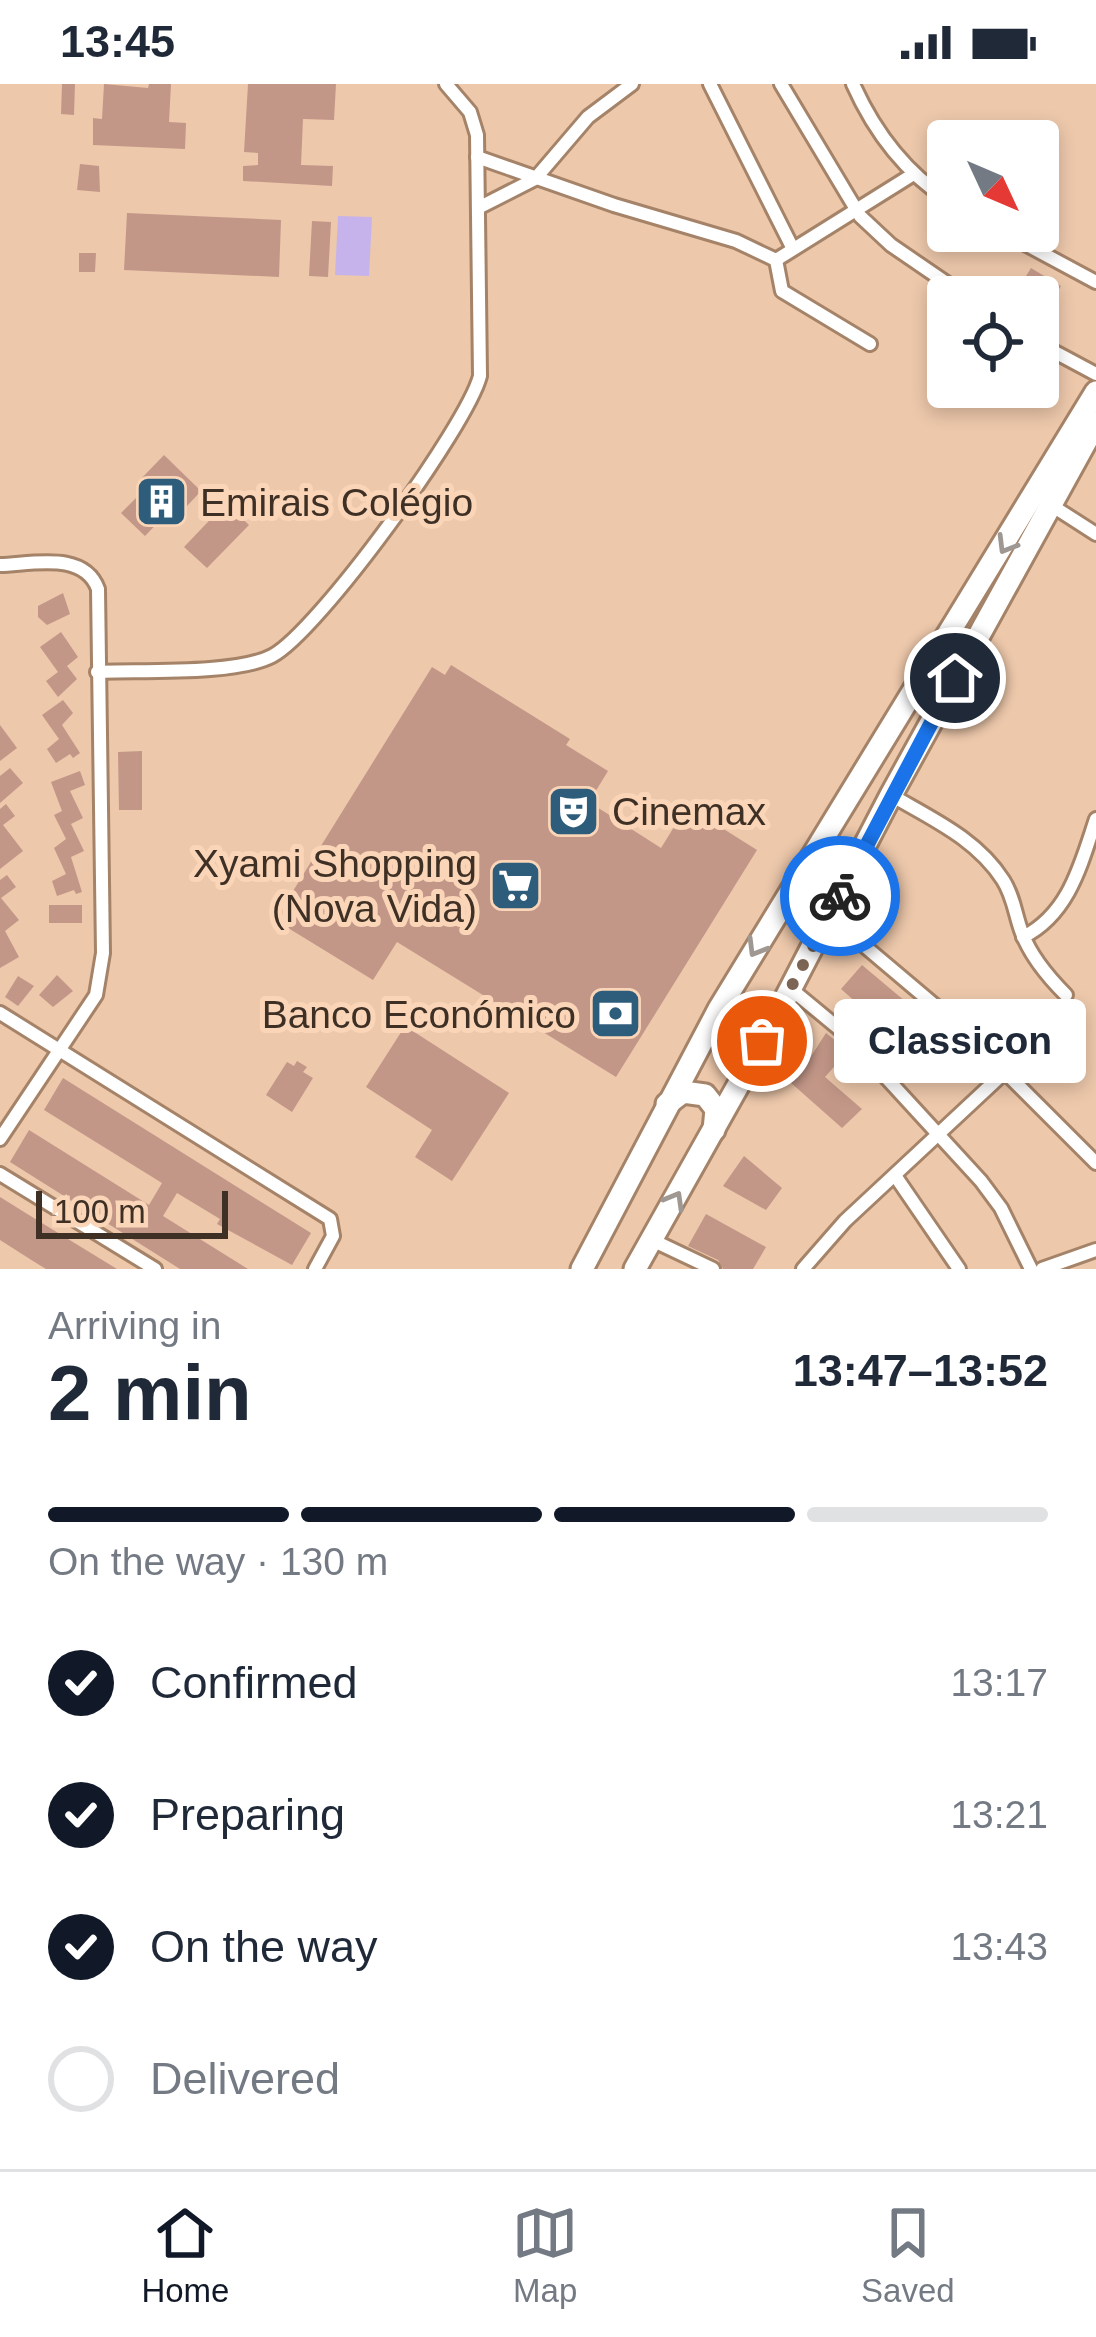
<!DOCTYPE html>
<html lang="en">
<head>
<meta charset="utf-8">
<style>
	:root { --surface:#fff; --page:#f2f2f3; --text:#1f2937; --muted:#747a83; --line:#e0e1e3; --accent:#111827 }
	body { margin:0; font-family:Helvetica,sans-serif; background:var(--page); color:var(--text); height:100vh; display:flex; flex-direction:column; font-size:45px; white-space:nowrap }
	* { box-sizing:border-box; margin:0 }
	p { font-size:39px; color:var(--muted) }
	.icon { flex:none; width:66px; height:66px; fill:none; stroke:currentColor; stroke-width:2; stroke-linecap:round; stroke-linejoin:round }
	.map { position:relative; height:1185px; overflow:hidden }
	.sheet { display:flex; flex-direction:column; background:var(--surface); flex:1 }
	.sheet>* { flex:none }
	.needle { width:78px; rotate:134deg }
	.buttons { position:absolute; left:927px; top:36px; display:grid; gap:24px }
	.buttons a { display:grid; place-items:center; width:132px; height:132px; border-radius:12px; background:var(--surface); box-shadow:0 6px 18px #0003; font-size:60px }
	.scale { position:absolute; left:36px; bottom:30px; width:192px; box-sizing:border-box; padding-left:12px; border:6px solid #3f3025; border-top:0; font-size:33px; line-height:42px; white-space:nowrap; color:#3f3025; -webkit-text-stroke:9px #fad5b8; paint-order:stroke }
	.pin { position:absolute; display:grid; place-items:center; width:102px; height:102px; color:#fff; margin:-51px; border:6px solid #fff; border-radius:50%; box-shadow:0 3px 12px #0007 }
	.courier { position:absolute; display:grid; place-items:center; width:120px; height:120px; margin:-60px; border:9px solid #1a73e8; border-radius:50%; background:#fff; color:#222; box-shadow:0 3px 15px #0007 }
	.bubble { position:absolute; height:84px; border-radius:12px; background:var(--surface); box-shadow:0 6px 18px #0003; font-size:39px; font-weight:800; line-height:84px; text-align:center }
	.summary em { font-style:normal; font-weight:800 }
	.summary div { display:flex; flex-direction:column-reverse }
	.summary { display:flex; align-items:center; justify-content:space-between; height:204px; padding:0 48px }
	h1 { font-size:78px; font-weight:800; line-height:90px }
	.bar { display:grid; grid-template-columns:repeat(4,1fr); gap:18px 12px; align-content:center; height:144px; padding:0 48px }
	.bar i { height:15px; border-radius:9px; background:var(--line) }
	.bar .on { background:var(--accent) }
	.bar p { grid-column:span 4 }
	ol { padding:0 48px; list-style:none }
	li { display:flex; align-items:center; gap:36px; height:132px }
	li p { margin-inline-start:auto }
	li .icon { padding:12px; border-radius:50%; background:var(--accent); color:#fff; stroke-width:4 }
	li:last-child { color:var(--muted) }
	li i { width:66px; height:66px; border:6px solid var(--line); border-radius:50% }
	.status { display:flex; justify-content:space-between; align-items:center; height:84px; padding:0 60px; background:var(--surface); direction:ltr }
	.status svg { height:33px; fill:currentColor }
	.tabs { display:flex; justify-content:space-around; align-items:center; height:168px; border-top:3px solid var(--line); background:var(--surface); font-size:33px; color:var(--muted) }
	.tabs a { display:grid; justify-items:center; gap:6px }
	.tabs .on { color:var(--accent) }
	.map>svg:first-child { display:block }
</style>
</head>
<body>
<div class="status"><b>13:45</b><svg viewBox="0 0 49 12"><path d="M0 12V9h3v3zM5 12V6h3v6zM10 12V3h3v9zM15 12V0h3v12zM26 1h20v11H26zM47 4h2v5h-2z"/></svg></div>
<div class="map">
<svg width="1096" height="1185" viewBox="0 0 1096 1185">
	<rect width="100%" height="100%" fill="#edc8ab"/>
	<polygon fill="#c6b3ec" points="338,132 372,133 369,192 335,191"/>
	<g fill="#c39788">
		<polygon points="62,0 75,0 74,31 61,30"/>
		<polygon points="104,0 148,4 149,0 171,0 169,38 186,39 185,65 93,61 93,34 102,35"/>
		<polygon points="248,0 336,0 334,36 303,35 301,81 333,82 332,102 243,97 243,82 258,81 258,69 244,68"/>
		<polygon points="80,80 99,82 100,108 77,106"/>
		<polygon points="127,129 281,136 279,193 124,186"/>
		<polygon points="312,137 331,138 328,193 309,192"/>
		<polygon points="79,169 96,169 95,188 79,188"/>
		<polygon points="1031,184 1061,202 1038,239 1038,213 1013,213"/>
		<polygon points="164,371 201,407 174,436 167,429 145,452 121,429 144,406 137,399"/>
		<polygon points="226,419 249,441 207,484 184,463"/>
		<polygon points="63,509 70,530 47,541 38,533 38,522"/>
		<polygon points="61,548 78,573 67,582 77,595 58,613 46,597 58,588 40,563"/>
		<polygon points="451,581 570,655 566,661 608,687 589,718 661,764 687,722 757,766 616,993 397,858 373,896 275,836 432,583 445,591"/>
		<polygon points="63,616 73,629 62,641 80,669 73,674 70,670 56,679 47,665 59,655 42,631"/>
		<polygon points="0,641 17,664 0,677"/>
		<polygon points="142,667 142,726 119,726 118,668"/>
		<polygon points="10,684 23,699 0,719 0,692"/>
		<polygon points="80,687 85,701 70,707 83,734 71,740 84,767 71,773 82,808 76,810 74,806 57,812 52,797 66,790 54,764 66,755 54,731 62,727 51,698"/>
		<polygon points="6,720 15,732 3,741 23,767 0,785 0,725"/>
		<polygon points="7,791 16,803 1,814 19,836 5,847 19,873 0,884 0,796"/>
		<rect x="49" y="821" width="33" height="18"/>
		<polygon points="862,881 912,923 890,948 841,905"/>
		<polygon points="57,891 73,907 53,923 39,911"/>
		<polygon points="18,892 34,902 18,922 5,913"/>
		<polygon points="405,942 509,1009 452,1097 415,1073 432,1046 366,1003"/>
		<polygon points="826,949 848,967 825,993 862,1025 842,1044 790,998 803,973 808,977"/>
		<polygon points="297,977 307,983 303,988 313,994 292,1028 266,1011 287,978 294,982"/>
		<polygon points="63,994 311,1149 292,1181 217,1140 220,1135 177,1109 163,1132 248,1185 180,1185 10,1078 29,1046 149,1121 162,1099 44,1026"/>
		<polygon points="744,1072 782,1104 766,1126 723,1102"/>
		<polygon points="0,1113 37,1136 117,1185 46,1185 33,1177 0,1156"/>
		<polygon points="706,1130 766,1163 753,1185 723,1185 718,1176 688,1162"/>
	</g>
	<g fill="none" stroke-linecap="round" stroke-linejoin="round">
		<defs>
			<g id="street">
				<polyline points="710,0 792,163"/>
				<polyline points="781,0 860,132 891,161 967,213"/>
				<path d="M 853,0 C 874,47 905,88 948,116"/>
				<polyline points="477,73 614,121 736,157 776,176"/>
				<polyline points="478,124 535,95 588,33 632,0"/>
				<polyline points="1001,147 1096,198"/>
				<polyline points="776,176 912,91"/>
				<polyline points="776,176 782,207 870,260"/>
				<polyline points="1038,259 1096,290"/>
				<polyline points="1051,421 1096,450"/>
				<path d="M 0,481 C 33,480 84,467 98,505 L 103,869 L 96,911 L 0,1055"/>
				<path d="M 97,588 C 141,586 235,591 272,572 C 318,548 467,342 480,292 L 477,51 L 470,28 L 446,0"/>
				<path d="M 891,711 C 932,735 977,755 1003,796 C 1014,813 1015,831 1022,849 C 1031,873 1048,893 1066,911"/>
				<polyline points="829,832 958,941 1096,1079"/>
				<path d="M 1023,853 C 1069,830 1081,780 1096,735"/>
				<polyline points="791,905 848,952 981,1097 1001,1124 1031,1185"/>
				<polyline points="0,929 330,1135 333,1152 315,1185"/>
				<polyline points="0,1090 155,1185"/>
				<polyline points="896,1093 959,1185"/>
				<polyline points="652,1156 713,1185"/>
				<polyline points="803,1185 845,1137 1007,986"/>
				<polyline points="1042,1185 1096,1166"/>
			</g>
			<g id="highway">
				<polyline points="719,926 718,947 733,962 754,962 767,951"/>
				<polyline points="667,1020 683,1008 705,1011 716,1025 714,1046"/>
				<polyline points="582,1185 719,925 1096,308"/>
				<polyline points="635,1185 767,950 891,711 1096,339"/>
			</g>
		</defs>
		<use href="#street" stroke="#a58368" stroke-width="18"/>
		<use href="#highway" stroke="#a58368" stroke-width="27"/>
		<use href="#street" stroke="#fff" stroke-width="12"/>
		<use href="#highway" stroke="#fff" stroke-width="21"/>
	</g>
	<defs><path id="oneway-chevron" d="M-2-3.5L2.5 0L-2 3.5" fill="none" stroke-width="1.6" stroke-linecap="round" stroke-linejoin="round" transform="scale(3)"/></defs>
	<g stroke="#9f9892">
		<use href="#oneway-chevron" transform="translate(1006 461) rotate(121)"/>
		<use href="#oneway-chevron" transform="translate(756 864) rotate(121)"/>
		<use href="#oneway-chevron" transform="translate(675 1116) rotate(-60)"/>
	</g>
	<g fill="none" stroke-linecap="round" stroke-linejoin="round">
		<polyline stroke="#7c6554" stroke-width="12" stroke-dasharray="0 21.6" points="762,957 840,812"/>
		<polyline stroke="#1a73e8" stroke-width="15" points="840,812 955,594"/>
	</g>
	<defs>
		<symbol id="building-square" viewBox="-11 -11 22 22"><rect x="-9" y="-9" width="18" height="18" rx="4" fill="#2e5d7c" stroke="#fad5b8"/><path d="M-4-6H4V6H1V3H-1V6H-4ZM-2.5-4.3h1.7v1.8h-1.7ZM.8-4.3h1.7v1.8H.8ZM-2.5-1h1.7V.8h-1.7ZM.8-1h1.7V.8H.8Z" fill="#fff"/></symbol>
		<symbol id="theatre-square" viewBox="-11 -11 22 22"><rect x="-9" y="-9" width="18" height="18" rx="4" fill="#2e5d7c" stroke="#fad5b8"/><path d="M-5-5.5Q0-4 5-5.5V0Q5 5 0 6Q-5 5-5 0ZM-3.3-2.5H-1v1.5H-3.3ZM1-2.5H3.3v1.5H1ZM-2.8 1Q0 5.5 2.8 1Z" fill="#fff"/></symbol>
		<symbol id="supermarket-square" viewBox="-11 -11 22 22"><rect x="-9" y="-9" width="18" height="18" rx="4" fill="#2e5d7c" stroke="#fad5b8"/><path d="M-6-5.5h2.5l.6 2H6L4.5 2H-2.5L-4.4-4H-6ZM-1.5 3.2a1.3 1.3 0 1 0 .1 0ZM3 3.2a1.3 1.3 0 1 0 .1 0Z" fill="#fff"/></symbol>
		<symbol id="bank-square" viewBox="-11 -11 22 22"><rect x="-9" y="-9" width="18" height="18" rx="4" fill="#2e5d7c" stroke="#fad5b8"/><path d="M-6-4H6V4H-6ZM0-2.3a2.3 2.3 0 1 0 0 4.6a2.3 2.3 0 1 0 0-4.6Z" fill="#fff"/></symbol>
	</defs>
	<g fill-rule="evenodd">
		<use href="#building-square" x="132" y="388" width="59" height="59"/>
		<use href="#theatre-square" x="544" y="698" width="59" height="59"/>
		<use href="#supermarket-square" x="486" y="772" width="59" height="59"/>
		<use href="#bank-square" x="586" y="900" width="59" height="59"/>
	</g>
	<g text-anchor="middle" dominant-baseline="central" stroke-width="10" stroke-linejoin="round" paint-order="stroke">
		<g font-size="39" fill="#3f3025" stroke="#fad5b8" text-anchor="start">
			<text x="200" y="418">Emirais Colégio</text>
			<text x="612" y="727">Cinemax</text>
			<text x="477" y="779" text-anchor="end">Xyami Shopping<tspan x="477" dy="45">(Nova Vida)</tspan></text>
			<text x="576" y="930" text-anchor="end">Banco Económico</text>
		</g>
	</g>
</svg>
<div class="buttons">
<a><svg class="needle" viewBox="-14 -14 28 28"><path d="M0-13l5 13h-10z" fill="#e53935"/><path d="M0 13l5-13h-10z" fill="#747a83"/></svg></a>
<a><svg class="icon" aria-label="locate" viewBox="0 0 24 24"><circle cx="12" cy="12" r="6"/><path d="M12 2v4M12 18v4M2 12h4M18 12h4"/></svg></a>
</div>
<div class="scale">100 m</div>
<div class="pin" style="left:762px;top:957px;background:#ea580c"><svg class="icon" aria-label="bag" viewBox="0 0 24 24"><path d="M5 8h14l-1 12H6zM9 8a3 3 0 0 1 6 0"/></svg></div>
<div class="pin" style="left:955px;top:594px;background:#1f2937"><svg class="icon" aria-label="home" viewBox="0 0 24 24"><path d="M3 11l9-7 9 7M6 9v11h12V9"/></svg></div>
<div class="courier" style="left:840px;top:812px"><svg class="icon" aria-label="bike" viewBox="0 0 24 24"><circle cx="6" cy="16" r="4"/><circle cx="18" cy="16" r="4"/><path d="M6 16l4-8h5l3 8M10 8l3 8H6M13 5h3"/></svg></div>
<div class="bubble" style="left:834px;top:915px;width:252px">Classicon</div>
</div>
<section class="sheet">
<div class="summary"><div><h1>2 min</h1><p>Arriving in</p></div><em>13:47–13:52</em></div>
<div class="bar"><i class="on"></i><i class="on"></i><i class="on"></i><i></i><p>On the way · 130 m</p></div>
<ol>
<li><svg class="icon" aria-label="check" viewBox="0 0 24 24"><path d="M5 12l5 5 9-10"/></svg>Confirmed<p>13:17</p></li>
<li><svg class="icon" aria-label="check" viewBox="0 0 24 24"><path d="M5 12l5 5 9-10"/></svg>Preparing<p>13:21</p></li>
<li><svg class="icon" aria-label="check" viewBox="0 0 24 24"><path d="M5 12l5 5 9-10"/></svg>On the way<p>13:43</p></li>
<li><i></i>Delivered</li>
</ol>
</section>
<nav class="tabs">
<a class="on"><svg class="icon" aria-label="home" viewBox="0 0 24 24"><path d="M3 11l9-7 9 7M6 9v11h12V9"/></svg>Home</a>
<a><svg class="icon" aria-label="map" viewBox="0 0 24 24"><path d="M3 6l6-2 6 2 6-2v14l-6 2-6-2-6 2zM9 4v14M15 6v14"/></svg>Map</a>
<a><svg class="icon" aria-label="saved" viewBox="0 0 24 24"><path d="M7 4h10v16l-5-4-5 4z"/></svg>Saved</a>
</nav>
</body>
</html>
